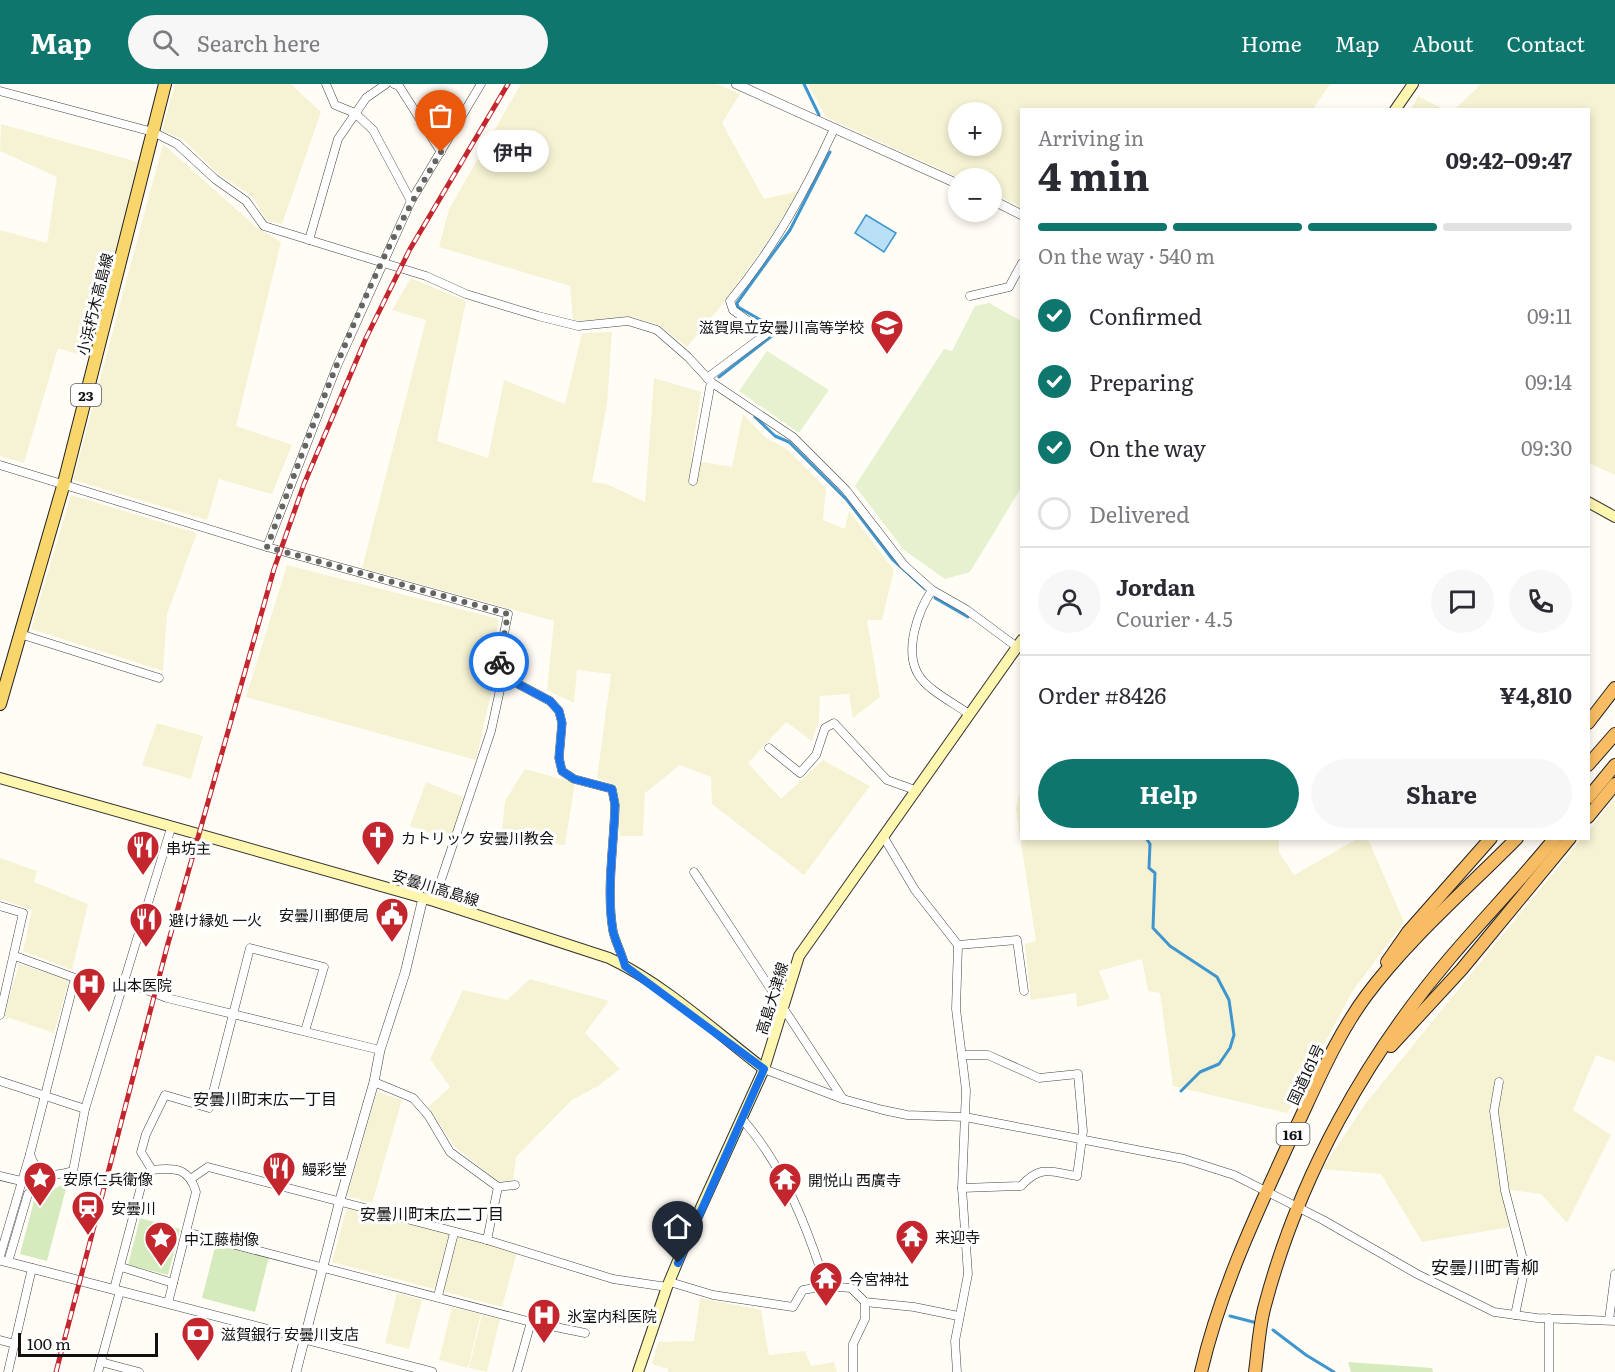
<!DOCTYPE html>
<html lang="en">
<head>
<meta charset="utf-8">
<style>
	:root { --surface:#fff; --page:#f7f7f7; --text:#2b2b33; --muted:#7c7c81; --line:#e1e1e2; --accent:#0f766e }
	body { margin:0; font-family:Literata,"Noto Sans JP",serif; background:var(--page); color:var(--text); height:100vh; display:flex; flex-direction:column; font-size:22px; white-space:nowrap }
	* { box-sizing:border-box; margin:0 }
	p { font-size:20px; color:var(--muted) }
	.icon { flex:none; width:33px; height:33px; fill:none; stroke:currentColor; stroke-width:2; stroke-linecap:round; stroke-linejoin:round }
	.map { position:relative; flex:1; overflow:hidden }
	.panel { position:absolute; left:1020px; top:24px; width:570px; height:732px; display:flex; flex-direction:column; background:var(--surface); border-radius:0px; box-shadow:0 3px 9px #0003 }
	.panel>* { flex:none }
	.controls { position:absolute; left:948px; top:18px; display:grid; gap:12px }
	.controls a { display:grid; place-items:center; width:54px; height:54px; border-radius:50%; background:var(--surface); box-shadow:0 3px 9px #0003; font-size:30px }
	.scale { position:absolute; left:18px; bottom:15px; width:140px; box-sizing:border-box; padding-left:6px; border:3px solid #111; border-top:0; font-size:16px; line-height:21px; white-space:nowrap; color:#111; -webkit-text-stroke:4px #fff; paint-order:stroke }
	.pin { position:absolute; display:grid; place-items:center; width:51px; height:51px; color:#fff; margin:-62px -26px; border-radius:50% 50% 50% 0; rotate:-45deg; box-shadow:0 0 6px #0007 }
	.pin .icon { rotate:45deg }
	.courier { position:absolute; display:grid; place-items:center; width:60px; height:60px; margin:-30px; border:4px solid #1a73e8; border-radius:50%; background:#fff; color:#222; box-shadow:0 2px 8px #0007 }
	.bubble { position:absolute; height:42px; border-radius:21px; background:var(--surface); box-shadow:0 3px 9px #0003; font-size:20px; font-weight:700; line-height:42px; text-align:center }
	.overview em { font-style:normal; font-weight:700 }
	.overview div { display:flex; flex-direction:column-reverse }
	.overview { display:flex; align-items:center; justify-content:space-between; height:102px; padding:0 18px }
	h1 { font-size:39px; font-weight:700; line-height:45px }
	.bar { display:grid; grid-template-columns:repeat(4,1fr); gap:9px 6px; align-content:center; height:72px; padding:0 18px }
	.bar i { height:8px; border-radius:4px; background:var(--line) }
	.bar .on { background:var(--accent) }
	.bar p { grid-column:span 4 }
	.line { display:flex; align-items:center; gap:15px; padding:0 18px; border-top:2px solid var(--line) }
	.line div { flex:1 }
	.round { display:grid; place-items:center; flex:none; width:63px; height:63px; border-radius:32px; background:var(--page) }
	ol { padding:0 18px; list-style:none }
	li { display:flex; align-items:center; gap:18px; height:66px }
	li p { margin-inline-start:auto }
	li .icon { padding:6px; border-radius:50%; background:var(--accent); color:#fff; stroke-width:4 }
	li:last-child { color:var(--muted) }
	li i { width:33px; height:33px; border:3px solid var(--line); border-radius:50% }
	.button { display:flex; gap:12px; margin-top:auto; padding:12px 18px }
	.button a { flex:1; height:69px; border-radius:36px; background:var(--accent); color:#fff; font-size:24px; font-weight:700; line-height:69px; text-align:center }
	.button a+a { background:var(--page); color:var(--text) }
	header { display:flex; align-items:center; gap:36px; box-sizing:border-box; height:84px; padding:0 30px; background:var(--accent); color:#fff }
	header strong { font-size:28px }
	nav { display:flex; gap:33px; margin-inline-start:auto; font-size:21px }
	.search { width:420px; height:54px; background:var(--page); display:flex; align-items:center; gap:15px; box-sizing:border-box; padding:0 21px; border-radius:33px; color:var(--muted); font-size:22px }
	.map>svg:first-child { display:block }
</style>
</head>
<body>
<header>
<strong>Map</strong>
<div class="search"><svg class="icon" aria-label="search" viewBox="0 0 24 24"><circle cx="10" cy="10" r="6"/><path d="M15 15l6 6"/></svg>Search here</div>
<nav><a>Home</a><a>Map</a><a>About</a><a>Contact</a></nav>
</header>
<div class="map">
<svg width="1615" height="1288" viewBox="0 0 1615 1288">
	<rect width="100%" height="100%" fill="#fffdf5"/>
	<g fill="#f6f3d4" fill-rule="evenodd">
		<polygon points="175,0 291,0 321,28 282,140 267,137 252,112 216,88 183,55 162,47"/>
		<polygon points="521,0 717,0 740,10 722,39 764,115 799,107 771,152 724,218 687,263 659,241 633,233 573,237 570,202 439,163 449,125"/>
		<path d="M 808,0 L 1330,0 L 1313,25 L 1022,26 L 1021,123 L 992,109 L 992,94 L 959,94 L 826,33 ZM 958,28 L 992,28 L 992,62 L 958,62 Z"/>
		<polygon points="1481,0 1615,0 1615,391 1589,379 1588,26 1455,25"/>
		<polygon points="1418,12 1443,25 1411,25"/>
		<polygon points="1,40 138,78 89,274 58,264 24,379 0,372 0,146 47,159 57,93 0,67"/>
		<polygon points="163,60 255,142 281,158 236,342 292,361 272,410 219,395 207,436 73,396"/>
		<polygon points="411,194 466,217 437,357 488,374 504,296 565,320 582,249 612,248 607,321 592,398 607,400 645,418 654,294 701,308 691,376 732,383 743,330 766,354 787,365 826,404 823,436 845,445 849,427 894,486 882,536 867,536 880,613 853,634 849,610 820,612 819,636 812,657 786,638 748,679 781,715 823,676 870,702 804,791 712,720 711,693 680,681 645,709 643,752 620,752 617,702 597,694 611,590 577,586 574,619 547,606 554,537 362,484 426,236 392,226"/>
		<polygon points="71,411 197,449 167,530 163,587 31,545"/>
		<polygon points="287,481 499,535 490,578 495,592 476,676 246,613"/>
		<polygon points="157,639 203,652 191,695 142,681"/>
		<polygon points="525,685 575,699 565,761 501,755 505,717"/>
		<polygon points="426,698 463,713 453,757 410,742"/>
		<polygon points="1021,703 1022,754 1279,755 1279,768 1294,791 1357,755 1368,755 1404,838 1352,908 1287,1029 1173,1002 1160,909 1148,907 1142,875 1099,887 1110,915 1077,923 1076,909 1031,916 1025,860 1036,857 1016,725"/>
		<polygon points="1615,713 1615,978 1596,971 1573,1026 1611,1051 1567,1139 1541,1110 1503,1105 1510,1143 1422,1158 1381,1090 1322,1085 1366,1019 1581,755 1588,754 1589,746"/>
		<polygon points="0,774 37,787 34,798 88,820 72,886 23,867 32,826 0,815"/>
		<polygon points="19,880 69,896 54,949 4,932"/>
		<polygon points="530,895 609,917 585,949 620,985 598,1002 572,1016 516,1073 513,1097 498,1098 454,1062 428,1023 450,1003 430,975 463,906 507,916"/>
		<polygon points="377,1008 402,1016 372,1119 347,1112"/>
		<polygon points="347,1123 517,1168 502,1223 332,1178"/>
		<polygon points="397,1209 422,1216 409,1265 385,1259"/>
		<polygon points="700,1214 761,1226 769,1271 805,1267 811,1282 834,1278 837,1288 668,1288 668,1285 652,1280 658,1258 694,1257"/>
		<polygon points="452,1223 481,1230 468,1284 439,1276"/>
		<polygon points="482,1231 500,1235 487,1288 469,1284"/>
	</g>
	<g fill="#d5ebbd">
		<polygon points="68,1097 47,1177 20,1170 34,1117"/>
		<polygon points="140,1134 180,1145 168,1191 128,1181"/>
		<polygon points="216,1159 269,1173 255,1228 202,1214"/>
		<polygon points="1348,1278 1432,1284 1433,1288 1351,1288"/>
	</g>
	<g fill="#e6f2cf">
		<polygon points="989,219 1021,237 1021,404 970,488 945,495 904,466 855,402 944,265 952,267 975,222"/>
		<polygon points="767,267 829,306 799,349 739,307"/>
	</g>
	<polygon fill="#b9e0f7" stroke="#3f96cf" stroke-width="1.5" points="866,131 896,149 884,168 855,149"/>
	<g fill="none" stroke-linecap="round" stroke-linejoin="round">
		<g stroke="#3f96cf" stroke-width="3">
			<polyline points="804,0 819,31"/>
			<polyline points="769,241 738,223 737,219 790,146 830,68"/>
			<polyline points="719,293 777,248"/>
			<polyline points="755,333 775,352 789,358 847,416 893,476 925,505"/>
			<polyline points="935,514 968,533"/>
			<polyline points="1146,754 1150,760 1149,784 1155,789 1153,844 1170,862 1217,893 1229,916 1234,951 1230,964 1219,980 1200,988 1181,1007"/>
			<polyline points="1230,1232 1257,1239"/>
			<polyline points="1273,1246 1306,1271 1334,1288"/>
		</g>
		<defs>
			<g id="minor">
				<polyline points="326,0 335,21 355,29 373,46 411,117"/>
				<polyline points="394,0 399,2 441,68"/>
				<polyline points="0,7 153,48 177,60 215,95 246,117 264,142 426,192 466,210 538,232 578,242 628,237 657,246 688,273 711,298 793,353 846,406 904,481 932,506 967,526 1017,563"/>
				<polyline points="309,156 338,55 366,14 386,0"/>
				<polyline points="970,212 1009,203 1022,179"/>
				<path d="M 707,294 L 766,250 L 733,226 L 730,217 C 774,164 805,108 834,45"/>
				<polyline points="0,381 267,463 508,530 498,579 503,592 491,647 434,817"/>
				<polyline points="693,397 711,298"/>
				<polyline points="267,463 337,282 411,117 481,0"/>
				<path d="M 932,506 C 918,527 904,566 918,590 C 927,606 954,619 969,630"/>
				<polyline points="20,550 159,594"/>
				<path d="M 503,592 L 550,617 L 559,627 L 562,639 L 559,674 L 562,687 L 574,695 L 612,705 L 615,721 C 614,762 606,806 613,847 C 615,857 622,870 625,882"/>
				<polyline points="769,664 800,689 816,671 825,644 834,639 887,696 915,706"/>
				<polyline points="883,752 915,806 958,861 956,925 966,1006 962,1104 968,1190 955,1257 957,1288"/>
				<polyline points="694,788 843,1015"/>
				<polyline points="0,822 23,829 0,931"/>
				<polyline points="958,861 1017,856 1024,907"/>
				<polyline points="123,897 167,914 380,966"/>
				<polyline points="764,985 843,1015 883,1026 907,1031 965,1033 1184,1075 1234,1091 1323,1136 1417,1190 1494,1228 1537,1234 1615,1237"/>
				<polyline points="0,997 85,1025"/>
				<polyline points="374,998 413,1014 428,1031 450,1068 498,1103 487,1156"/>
				<polyline points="1499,998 1494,1027 1505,1107 1525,1183 1515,1231"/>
				<path d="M 743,1036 C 784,1083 807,1143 826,1202 L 851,1204 L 865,1218 L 914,1223 L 958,1232"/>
				<path d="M 30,1070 C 38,1095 51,1093 73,1087 L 85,1025 L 171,744"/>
				<polyline points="152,1086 141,1068 146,1050 165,1011 209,1024 250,864 324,883 305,947"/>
				<polyline points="0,1092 21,1097"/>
				<polyline points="192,1094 208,1083 487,1156 613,1195 667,1203"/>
				<polyline points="498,1103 515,1101"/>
				<path d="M 962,1104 L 1021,1102 C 1041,1080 1051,1088 1077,1092 L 1083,1047 L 1078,990 L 1039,994 L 988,971 L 962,971"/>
				<polyline points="186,1148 531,1238 585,1249"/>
				<polyline points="0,1172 30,1070 75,894 15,872"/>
				<polyline points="8,1178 28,1110 53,1093"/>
				<polyline points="121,1183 173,1199"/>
				<polyline points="670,1198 713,1211 793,1223 803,1206 826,1202"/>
				<path d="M 114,1205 L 143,1095 L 152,1086 C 175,1083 189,1084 196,1108 L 168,1219"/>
				<polyline points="438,1212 454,1149"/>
				<polyline points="1549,1234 1549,1288"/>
				<polyline points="1609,1236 1615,1190"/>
				<polyline points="0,1256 15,1260"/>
				<polyline points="101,1278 139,1288"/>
				<polyline points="8,1288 32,1184"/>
				<polyline points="98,1288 120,1207"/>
				<polyline points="517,1288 531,1238"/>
				<polyline points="853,1288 853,1260 865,1235 865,1218"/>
			</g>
			<g id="tertiary">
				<polyline points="736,0 958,100"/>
				<polyline points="992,116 1022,131"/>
				<polyline points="0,1176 432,1288"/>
				<polyline points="296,1288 340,1116 374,998 380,966 405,889 423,814"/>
			</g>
			<g id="secondary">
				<polyline points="1395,26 1413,0"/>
				<polyline points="1588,418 1615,433"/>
				<path d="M 0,694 L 434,817 L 609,874 C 664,900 716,948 764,985"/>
				<polyline points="638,1288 667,1203 693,1141 764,985 799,872 1022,556"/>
			</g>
			<polyline id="primary" points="0,620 64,399 165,0"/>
			<g id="trunk">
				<polyline points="1588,639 1615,604"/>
				<polyline points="1588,681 1615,650"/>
				<polyline points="1588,714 1615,681"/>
				<polyline points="1588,733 1615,700"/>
				<polyline points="1387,878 1408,848 1491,754"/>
				<polyline points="1391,962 1462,885 1570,754"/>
				<path d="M 1201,1288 C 1220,1206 1257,1128 1292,1052 C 1315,1004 1335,954 1366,912 C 1409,854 1467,805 1517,754"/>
				<path d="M 1255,1288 C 1258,1266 1259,1242 1265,1221 C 1299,1093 1365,974 1450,874 C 1484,834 1521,796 1555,754"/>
			</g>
		</defs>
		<use href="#minor" stroke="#444" stroke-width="9"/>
		<use href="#tertiary" stroke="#444" stroke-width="10"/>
		<use href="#secondary" stroke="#333" stroke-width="12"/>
		<use href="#primary" stroke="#222" stroke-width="14"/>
		<use href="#trunk" stroke="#222" stroke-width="14"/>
		<use href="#minor" stroke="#fff" stroke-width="8"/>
		<use href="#tertiary" stroke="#fff" stroke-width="9"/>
		<use href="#secondary" stroke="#fff6b0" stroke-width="10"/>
		<use href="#primary" stroke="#f9d66b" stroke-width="12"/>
		<use href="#trunk" stroke="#f7bc64" stroke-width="12"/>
		<defs>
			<polyline id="rail" points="56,1288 167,863 274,485 304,400 366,254 410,165 508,0"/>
		</defs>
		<use href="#rail" stroke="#c4262e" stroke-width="5"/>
		<use href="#rail" stroke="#fff" stroke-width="3" stroke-dasharray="9" stroke-linecap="butt"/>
	</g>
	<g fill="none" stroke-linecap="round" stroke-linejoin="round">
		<path stroke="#646461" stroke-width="6" stroke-dasharray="0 10.8" d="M 441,68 C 366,190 318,329 267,463 L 508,530 L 499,578"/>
		<path stroke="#1a73e8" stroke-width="8" d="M 499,578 L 503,592 L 550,617 L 559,627 L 562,639 L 559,674 L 562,687 L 574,695 L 612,705 L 615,721 C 614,762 606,806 613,847 C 615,857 622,870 625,882 L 764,985 L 678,1179"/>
	</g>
	<defs>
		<symbol id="school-pin" viewBox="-11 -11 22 30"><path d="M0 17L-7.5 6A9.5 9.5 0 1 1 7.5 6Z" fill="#c4262e" stroke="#fff"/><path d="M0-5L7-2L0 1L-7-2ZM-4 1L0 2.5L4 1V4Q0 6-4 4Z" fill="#fff"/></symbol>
		<symbol id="church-pin" viewBox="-11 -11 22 30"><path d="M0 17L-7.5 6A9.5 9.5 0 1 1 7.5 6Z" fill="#c4262e" stroke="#fff"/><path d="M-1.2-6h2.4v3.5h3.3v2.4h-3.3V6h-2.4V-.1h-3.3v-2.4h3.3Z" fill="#fff"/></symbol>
		<symbol id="restaurant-pin" viewBox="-11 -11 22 30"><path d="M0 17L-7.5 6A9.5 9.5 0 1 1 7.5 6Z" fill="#c4262e" stroke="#fff"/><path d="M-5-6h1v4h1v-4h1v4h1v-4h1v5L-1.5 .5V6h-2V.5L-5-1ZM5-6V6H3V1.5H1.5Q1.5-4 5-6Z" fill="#fff"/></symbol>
		<symbol id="civic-pin" viewBox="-11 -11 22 30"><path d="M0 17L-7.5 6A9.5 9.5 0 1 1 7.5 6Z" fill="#c4262e" stroke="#fff"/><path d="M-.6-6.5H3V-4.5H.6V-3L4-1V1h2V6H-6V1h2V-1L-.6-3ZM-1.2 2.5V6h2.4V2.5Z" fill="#fff"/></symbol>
		<symbol id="hospital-pin" viewBox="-11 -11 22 30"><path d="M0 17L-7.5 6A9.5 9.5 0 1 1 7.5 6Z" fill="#c4262e" stroke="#fff"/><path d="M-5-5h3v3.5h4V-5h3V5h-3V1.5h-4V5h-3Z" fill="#fff"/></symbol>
		<symbol id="sight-pin" viewBox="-11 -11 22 30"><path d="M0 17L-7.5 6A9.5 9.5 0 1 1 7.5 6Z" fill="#c4262e" stroke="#fff"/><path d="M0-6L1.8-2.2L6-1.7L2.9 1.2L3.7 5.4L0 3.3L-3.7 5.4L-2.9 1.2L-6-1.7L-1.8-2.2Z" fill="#fff"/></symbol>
		<symbol id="temple-pin" viewBox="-11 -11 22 30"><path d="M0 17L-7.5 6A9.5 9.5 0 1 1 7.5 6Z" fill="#c4262e" stroke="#fff"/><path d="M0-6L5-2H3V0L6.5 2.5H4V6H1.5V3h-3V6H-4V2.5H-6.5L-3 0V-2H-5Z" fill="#fff"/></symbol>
		<symbol id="station-pin" viewBox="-11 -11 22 30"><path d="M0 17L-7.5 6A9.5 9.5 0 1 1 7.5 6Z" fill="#c4262e" stroke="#fff"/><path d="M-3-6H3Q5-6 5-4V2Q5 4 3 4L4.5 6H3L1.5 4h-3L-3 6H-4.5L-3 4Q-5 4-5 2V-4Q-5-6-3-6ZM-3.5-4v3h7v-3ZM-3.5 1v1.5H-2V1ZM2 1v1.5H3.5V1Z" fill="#fff"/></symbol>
		<symbol id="bank-pin" viewBox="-11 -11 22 30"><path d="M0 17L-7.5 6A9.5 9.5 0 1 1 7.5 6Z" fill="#c4262e" stroke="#fff"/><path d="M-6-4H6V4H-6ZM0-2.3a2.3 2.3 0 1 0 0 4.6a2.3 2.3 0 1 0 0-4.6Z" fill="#fff"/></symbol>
	</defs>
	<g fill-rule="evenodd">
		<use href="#school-pin" x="868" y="223" width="38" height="52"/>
		<use href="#church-pin" x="359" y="734" width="38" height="52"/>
		<use href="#restaurant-pin" x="124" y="744" width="38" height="52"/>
		<use href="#civic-pin" x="373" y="811" width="38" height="52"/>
		<use href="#restaurant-pin" x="127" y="816" width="38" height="52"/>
		<use href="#hospital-pin" x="70" y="881" width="38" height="52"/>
		<use href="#restaurant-pin" x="260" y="1065" width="38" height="52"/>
		<use href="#sight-pin" x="21" y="1075" width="38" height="52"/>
		<use href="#temple-pin" x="766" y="1076" width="38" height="52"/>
		<use href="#station-pin" x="69" y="1104" width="38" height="52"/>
		<use href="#temple-pin" x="893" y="1133" width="38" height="52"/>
		<use href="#sight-pin" x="142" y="1135" width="38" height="52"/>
		<use href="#temple-pin" x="807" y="1175" width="38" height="52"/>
		<use href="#hospital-pin" x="525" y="1212" width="38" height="52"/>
		<use href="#bank-pin" x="179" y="1230" width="38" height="52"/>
	</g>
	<g text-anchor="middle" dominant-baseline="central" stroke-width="6" stroke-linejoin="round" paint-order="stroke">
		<g fill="#fff" stroke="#585858" stroke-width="1.5">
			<rect x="71" y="300" width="30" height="22" rx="4.5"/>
			<rect x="1276.5" y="1039" width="33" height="22" rx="4.5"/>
		</g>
		<g font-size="14" font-weight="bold" fill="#111">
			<text x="86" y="311">23</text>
			<text x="1293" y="1050">161</text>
		</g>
		<g font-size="15" fill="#111" stroke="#fff">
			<text transform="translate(94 220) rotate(-76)">小浜朽木高島線</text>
			<text transform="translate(436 803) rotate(17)">安曇川高島線</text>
			<text transform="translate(771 914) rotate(-73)">高島大津線</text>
			<text transform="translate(1305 990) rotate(-65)">国道161号</text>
		</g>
		<g font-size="15" fill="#111" stroke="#fff" text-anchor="start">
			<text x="864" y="242" text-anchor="end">滋賀県立安曇川高等学校</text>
			<text x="401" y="753">カトリック 安曇川教会</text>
			<text x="166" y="763">串坊主</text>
			<text x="369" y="830" text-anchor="end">安曇川郵便局</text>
			<text x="169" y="835">避け縁処 一火</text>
			<text x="112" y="900">山本医院</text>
			<text x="302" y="1084">鰻彩堂</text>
			<text x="63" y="1094">安原仁兵衛像</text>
			<text x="808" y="1095">開悦山 西廣寺</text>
			<text x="111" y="1123">安曇川</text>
			<text x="935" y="1152">来迎寺</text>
			<text x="184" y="1154">中江藤樹像</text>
			<text x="849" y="1194">今宮神社</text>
			<text x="567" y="1231">氷室内科医院</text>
			<text x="221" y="1249">滋賀銀行 安曇川支店</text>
		</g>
		<g font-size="16" fill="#111" stroke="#fff">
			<text x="265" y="1014">安曇川町末広一丁目</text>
			<text x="432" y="1129">安曇川町末広二丁目</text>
		</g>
		<g font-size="18" fill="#111" stroke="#fff">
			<text x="1485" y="1182">安曇川町青柳</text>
		</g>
	</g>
</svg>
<div class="controls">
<a>+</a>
<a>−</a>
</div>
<div class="scale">100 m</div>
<div class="pin" style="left:441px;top:68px;background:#ea580c"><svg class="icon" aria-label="bag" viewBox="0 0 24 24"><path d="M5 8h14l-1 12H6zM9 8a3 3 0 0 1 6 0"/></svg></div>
<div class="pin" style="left:678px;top:1179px;background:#1f2937"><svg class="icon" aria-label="home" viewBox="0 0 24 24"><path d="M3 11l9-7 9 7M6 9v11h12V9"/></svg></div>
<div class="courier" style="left:499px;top:578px"><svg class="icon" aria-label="bike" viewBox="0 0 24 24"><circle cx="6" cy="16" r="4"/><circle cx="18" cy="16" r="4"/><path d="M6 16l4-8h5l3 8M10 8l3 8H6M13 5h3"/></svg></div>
<div class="bubble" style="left:477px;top:46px;width:72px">伊中</div>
<section class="panel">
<div class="overview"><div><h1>4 min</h1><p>Arriving in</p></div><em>09:42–09:47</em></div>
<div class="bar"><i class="on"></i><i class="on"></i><i class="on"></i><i></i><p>On the way · 540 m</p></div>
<ol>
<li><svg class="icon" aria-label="check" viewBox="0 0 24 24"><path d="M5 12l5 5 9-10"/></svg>Confirmed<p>09:11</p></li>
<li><svg class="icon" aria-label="check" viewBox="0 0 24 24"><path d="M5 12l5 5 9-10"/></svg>Preparing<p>09:14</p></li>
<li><svg class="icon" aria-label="check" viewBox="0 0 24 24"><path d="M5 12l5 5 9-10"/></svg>On the way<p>09:30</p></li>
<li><i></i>Delivered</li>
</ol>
<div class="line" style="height:108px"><a class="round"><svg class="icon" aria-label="person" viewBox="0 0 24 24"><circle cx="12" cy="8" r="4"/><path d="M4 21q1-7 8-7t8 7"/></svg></a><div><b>Jordan</b><p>Courier · 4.5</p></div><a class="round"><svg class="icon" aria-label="chat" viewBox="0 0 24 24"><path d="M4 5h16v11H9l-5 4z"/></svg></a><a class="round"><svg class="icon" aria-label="phone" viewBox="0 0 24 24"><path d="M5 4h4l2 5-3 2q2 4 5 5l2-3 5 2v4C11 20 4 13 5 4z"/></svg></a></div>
<div class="line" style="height:78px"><div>Order #8426</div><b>¥4,810</b></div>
<div class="button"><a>Help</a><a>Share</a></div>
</section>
</div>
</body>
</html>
